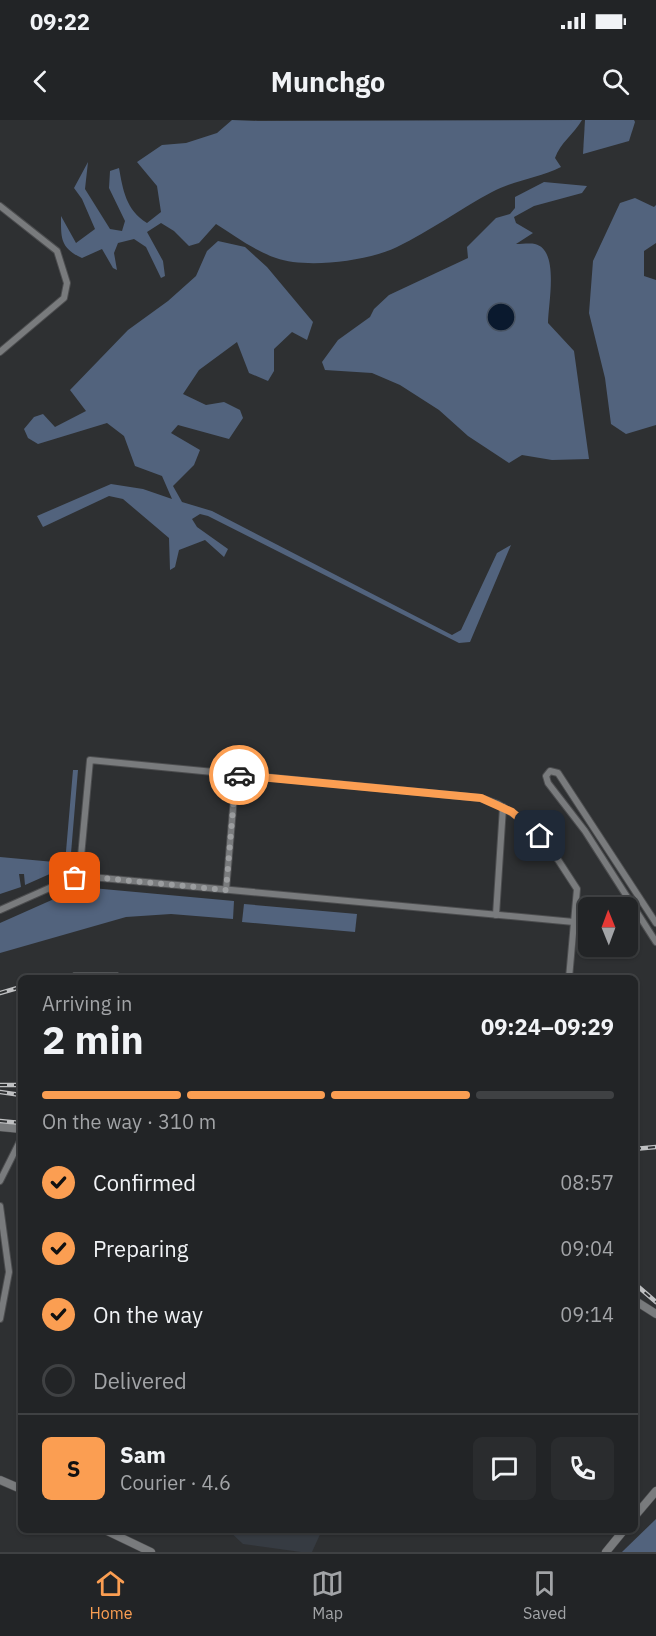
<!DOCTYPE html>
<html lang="en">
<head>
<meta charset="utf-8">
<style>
	:root { --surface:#222426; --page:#2a2c2e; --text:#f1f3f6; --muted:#a2a4a7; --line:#3f4143; --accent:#fb9e52 }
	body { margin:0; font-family:"IBM Plex Sans",sans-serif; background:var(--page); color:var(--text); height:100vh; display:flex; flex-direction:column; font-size:22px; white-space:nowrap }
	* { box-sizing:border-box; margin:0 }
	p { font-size:20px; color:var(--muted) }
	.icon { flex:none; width:33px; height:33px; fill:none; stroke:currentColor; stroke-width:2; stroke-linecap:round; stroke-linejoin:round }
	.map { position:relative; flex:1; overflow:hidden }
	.sheet { position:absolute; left:18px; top:855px; width:620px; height:558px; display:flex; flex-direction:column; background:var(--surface); border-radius:9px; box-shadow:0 2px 4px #0004,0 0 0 2px var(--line) }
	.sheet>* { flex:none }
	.needle { width:39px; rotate:359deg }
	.tools { position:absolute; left:578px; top:777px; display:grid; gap:12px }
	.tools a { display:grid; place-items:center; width:60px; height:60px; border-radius:9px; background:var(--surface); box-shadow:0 2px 4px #0004,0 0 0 2px var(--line); font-size:30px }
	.pin { position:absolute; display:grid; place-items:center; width:51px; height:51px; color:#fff; margin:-26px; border-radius:12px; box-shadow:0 3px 9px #0006 }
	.courier { position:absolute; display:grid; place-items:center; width:60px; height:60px; margin:-30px; border:4px solid #fb9e52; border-radius:50%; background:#fff; color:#222; box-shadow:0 2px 8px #0007 }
	.headline em { font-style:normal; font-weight:700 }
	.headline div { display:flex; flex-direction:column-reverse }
	.headline { display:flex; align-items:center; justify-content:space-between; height:102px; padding:0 24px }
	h1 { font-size:39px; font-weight:700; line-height:45px }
	.bar { display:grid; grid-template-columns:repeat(4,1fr); gap:9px 6px; align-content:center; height:72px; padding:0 24px }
	.bar i { height:8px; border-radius:4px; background:var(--line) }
	.bar .on { background:var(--accent) }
	.bar p { grid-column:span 4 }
	.line { display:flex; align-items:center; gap:15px; padding:0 24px; border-top:2px solid var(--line) }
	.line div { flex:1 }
	.round { display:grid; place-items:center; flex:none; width:63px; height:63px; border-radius:9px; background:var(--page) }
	ol { padding:0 24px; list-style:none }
	li { display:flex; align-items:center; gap:18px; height:66px }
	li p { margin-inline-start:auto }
	li .icon { padding:6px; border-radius:50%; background:var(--accent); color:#111; stroke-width:4 }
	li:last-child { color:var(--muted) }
	li i { width:33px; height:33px; border:3px solid var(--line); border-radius:50% }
	.status { display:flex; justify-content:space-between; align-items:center; height:42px; padding:0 30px; background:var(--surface); direction:ltr }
	.status svg { height:16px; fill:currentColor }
	header { display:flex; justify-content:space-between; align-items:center; height:78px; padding:0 24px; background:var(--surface); font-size:27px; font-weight:700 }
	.tab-bar { display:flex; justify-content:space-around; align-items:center; height:84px; border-top:2px solid var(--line); background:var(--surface); font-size:16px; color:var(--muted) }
	.tab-bar a { display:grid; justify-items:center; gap:3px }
	.tab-bar .on { color:var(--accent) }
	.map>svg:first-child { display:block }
</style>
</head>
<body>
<div class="status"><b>09:22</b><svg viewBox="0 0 49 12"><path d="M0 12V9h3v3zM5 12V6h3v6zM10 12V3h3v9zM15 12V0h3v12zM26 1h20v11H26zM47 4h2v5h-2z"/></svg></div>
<header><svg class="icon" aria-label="back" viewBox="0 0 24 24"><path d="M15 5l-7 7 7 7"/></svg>Munchgo<svg class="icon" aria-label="search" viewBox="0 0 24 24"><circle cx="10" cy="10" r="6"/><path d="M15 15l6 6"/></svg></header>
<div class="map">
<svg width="656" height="1432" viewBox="0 0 656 1432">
	<rect width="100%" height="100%" fill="#2e3032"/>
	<polygon fill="#363b42" points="228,1410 322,1410 312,1432 301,1432 243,1424"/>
	<g fill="#52637d">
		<path d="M 232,0 L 258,1 L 582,0 C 574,14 560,23 555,38 L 561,47 C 539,58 515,60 492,72 C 460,89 430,111 397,127 C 369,141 306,149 276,138 C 255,131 235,116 216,104 L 199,123 L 189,126 L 174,111 L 161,103 L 147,112 L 163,141 L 165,156 L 161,158 L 146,127 L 134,119 L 118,123 L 114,133 L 117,150 L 113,148 L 102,129 L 82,138 C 60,128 61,118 61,96 L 76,123 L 95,109 L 82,79 L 74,68 L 88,42 L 85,69 L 110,109 L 122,111 L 125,101 L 109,68 L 110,51 L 119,48 C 123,70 126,90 147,103 L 161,92 L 157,66 L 137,42 L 162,25 L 186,23 L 217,13 Z"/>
		<polygon points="585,0 634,0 635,2 629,21 583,34"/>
		<path d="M 544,62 L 587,66 L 582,73 L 534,86 L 514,97 L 516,103 L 533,113 L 516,124 C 522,124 530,123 535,124 C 560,130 548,184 548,203 L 574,231 L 589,339 L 552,340 L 522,335 L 509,343 L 468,316 L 439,290 L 400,265 L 372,253 L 325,250 L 322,242 L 338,220 L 370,197 L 374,189 L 389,175 L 468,138 L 467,127 L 496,98 L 510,94 L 515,88 L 515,77 Z"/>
		<polygon points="635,78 654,87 656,85 656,123 644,131 644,156 656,160 656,305 626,314 611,304 605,258 589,193 593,141 620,83"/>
		<polygon points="218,121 245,127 267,147 313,202 307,220 292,212 274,229 274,251 268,261 249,253 237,222 199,250 183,274 206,285 224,282 240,290 243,298 229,319 178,305 171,313 200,330 194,345 173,366 182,382 212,391 452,515 461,510 497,433 511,425 470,522 459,523 208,396 200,394 192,399 197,407 228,429 224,437 205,420 179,430 175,447 170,450 169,418 123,379 109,376 43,407 37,396 111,364 143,369 172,379 162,356 135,346 124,316 107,303 38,324 28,318 24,309 34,297 43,294 55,307 86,291 70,270 128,210 168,181 196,156 207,131"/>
		<polygon points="73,650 78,650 70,745 25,765 24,754 19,754 21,767 0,774 0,737 65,743"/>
		<polygon points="81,767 234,781 233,799 171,794 126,797 0,833 0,803"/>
		<polygon points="244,784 357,794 355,812 242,802"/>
		<polygon points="656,1399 656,1432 622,1432"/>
	</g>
	<circle fill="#0a192e" stroke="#475261" stroke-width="1.5" cx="501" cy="197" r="14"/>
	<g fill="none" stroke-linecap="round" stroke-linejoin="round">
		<defs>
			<g id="minor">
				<polyline points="0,86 57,131 67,163 64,178 0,232"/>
				<polyline points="79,758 90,640 481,678 498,684 526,702 551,729 577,769 569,858"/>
				<polyline points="226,770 236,654"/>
				<polyline points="0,790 63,762 91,757 574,802"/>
				<polyline points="496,795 503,687"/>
				<polyline points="656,803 558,653 550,651 546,656 548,663 585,711 656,822"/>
				<polyline points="0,1061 21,1019"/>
				<polyline points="0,1086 9,1152 0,1199"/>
			</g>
			<g id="tertiary">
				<polyline points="0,1007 21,1009"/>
				<polyline points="634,1180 656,1194"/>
				<polyline points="0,1360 21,1369"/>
				<polyline points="634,1397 656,1371"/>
				<polyline points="105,1410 151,1432"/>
				<polyline points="606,1432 624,1410"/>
			</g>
		</defs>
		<use href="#minor" stroke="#4c4d4f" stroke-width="8"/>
		<use href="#tertiary" stroke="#4c4d4f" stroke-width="9"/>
		<use href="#minor" stroke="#797b7d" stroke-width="6"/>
		<use href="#tertiary" stroke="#797b7d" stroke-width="8"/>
		<defs>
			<g id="rail">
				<polyline points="57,858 74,855 118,855"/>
				<polyline points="0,873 21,867"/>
				<polyline points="0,965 21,965"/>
				<polyline points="0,972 21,975"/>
				<polyline points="0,1001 21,1003"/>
				<polyline points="634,1029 656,1027"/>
				<polyline points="634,1163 656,1182"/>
			</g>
		</defs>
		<use href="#rail" stroke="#bfc0c2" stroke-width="4.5"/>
		<use href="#rail" stroke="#2e3032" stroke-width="2" stroke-dasharray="7" stroke-linecap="butt"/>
	</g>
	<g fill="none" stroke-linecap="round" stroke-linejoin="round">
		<polyline stroke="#9b9d9f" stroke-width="6" stroke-dasharray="0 10.8" points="75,758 91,757 226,770 236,654 239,655"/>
		<polyline stroke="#fb9e52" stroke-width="8" points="239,655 481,678 512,692 540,716"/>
	</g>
</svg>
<div class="tools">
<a><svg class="needle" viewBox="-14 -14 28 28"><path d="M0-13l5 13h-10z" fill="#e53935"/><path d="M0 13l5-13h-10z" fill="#a2a4a7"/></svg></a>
</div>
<div class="pin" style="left:75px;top:758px;background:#ea580c"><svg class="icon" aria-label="bag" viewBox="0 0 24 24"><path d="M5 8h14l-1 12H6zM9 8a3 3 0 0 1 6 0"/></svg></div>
<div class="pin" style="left:540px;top:716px;background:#1f2937"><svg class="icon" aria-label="home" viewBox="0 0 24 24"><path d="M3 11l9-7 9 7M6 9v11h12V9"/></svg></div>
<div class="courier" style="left:239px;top:655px"><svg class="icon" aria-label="car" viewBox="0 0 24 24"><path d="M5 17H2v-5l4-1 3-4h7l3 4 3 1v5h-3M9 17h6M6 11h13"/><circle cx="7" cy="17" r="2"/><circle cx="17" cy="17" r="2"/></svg></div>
<section class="sheet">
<div class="headline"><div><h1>2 min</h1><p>Arriving in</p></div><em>09:24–09:29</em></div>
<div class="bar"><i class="on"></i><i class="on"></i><i class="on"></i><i></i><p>On the way · 310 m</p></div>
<ol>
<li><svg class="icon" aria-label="check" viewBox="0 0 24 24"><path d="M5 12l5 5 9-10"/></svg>Confirmed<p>08:57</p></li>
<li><svg class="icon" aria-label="check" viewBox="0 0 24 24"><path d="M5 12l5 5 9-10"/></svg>Preparing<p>09:04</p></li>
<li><svg class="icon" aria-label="check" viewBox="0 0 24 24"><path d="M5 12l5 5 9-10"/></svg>On the way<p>09:14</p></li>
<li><i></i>Delivered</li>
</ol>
<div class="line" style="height:108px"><b class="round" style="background:var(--accent);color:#111">S</b><div><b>Sam</b><p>Courier · 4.6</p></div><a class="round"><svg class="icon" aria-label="chat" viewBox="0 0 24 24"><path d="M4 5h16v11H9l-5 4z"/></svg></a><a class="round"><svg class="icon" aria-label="phone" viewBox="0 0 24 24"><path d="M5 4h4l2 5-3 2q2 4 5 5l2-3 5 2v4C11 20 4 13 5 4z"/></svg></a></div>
</section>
</div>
<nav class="tab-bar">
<a class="on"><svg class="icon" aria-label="home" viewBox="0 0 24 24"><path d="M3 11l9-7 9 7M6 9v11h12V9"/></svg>Home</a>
<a><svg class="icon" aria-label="map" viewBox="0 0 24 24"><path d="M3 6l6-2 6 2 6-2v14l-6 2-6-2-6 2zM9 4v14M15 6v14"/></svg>Map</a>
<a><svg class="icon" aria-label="saved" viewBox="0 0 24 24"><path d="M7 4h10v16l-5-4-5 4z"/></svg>Saved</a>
</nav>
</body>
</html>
